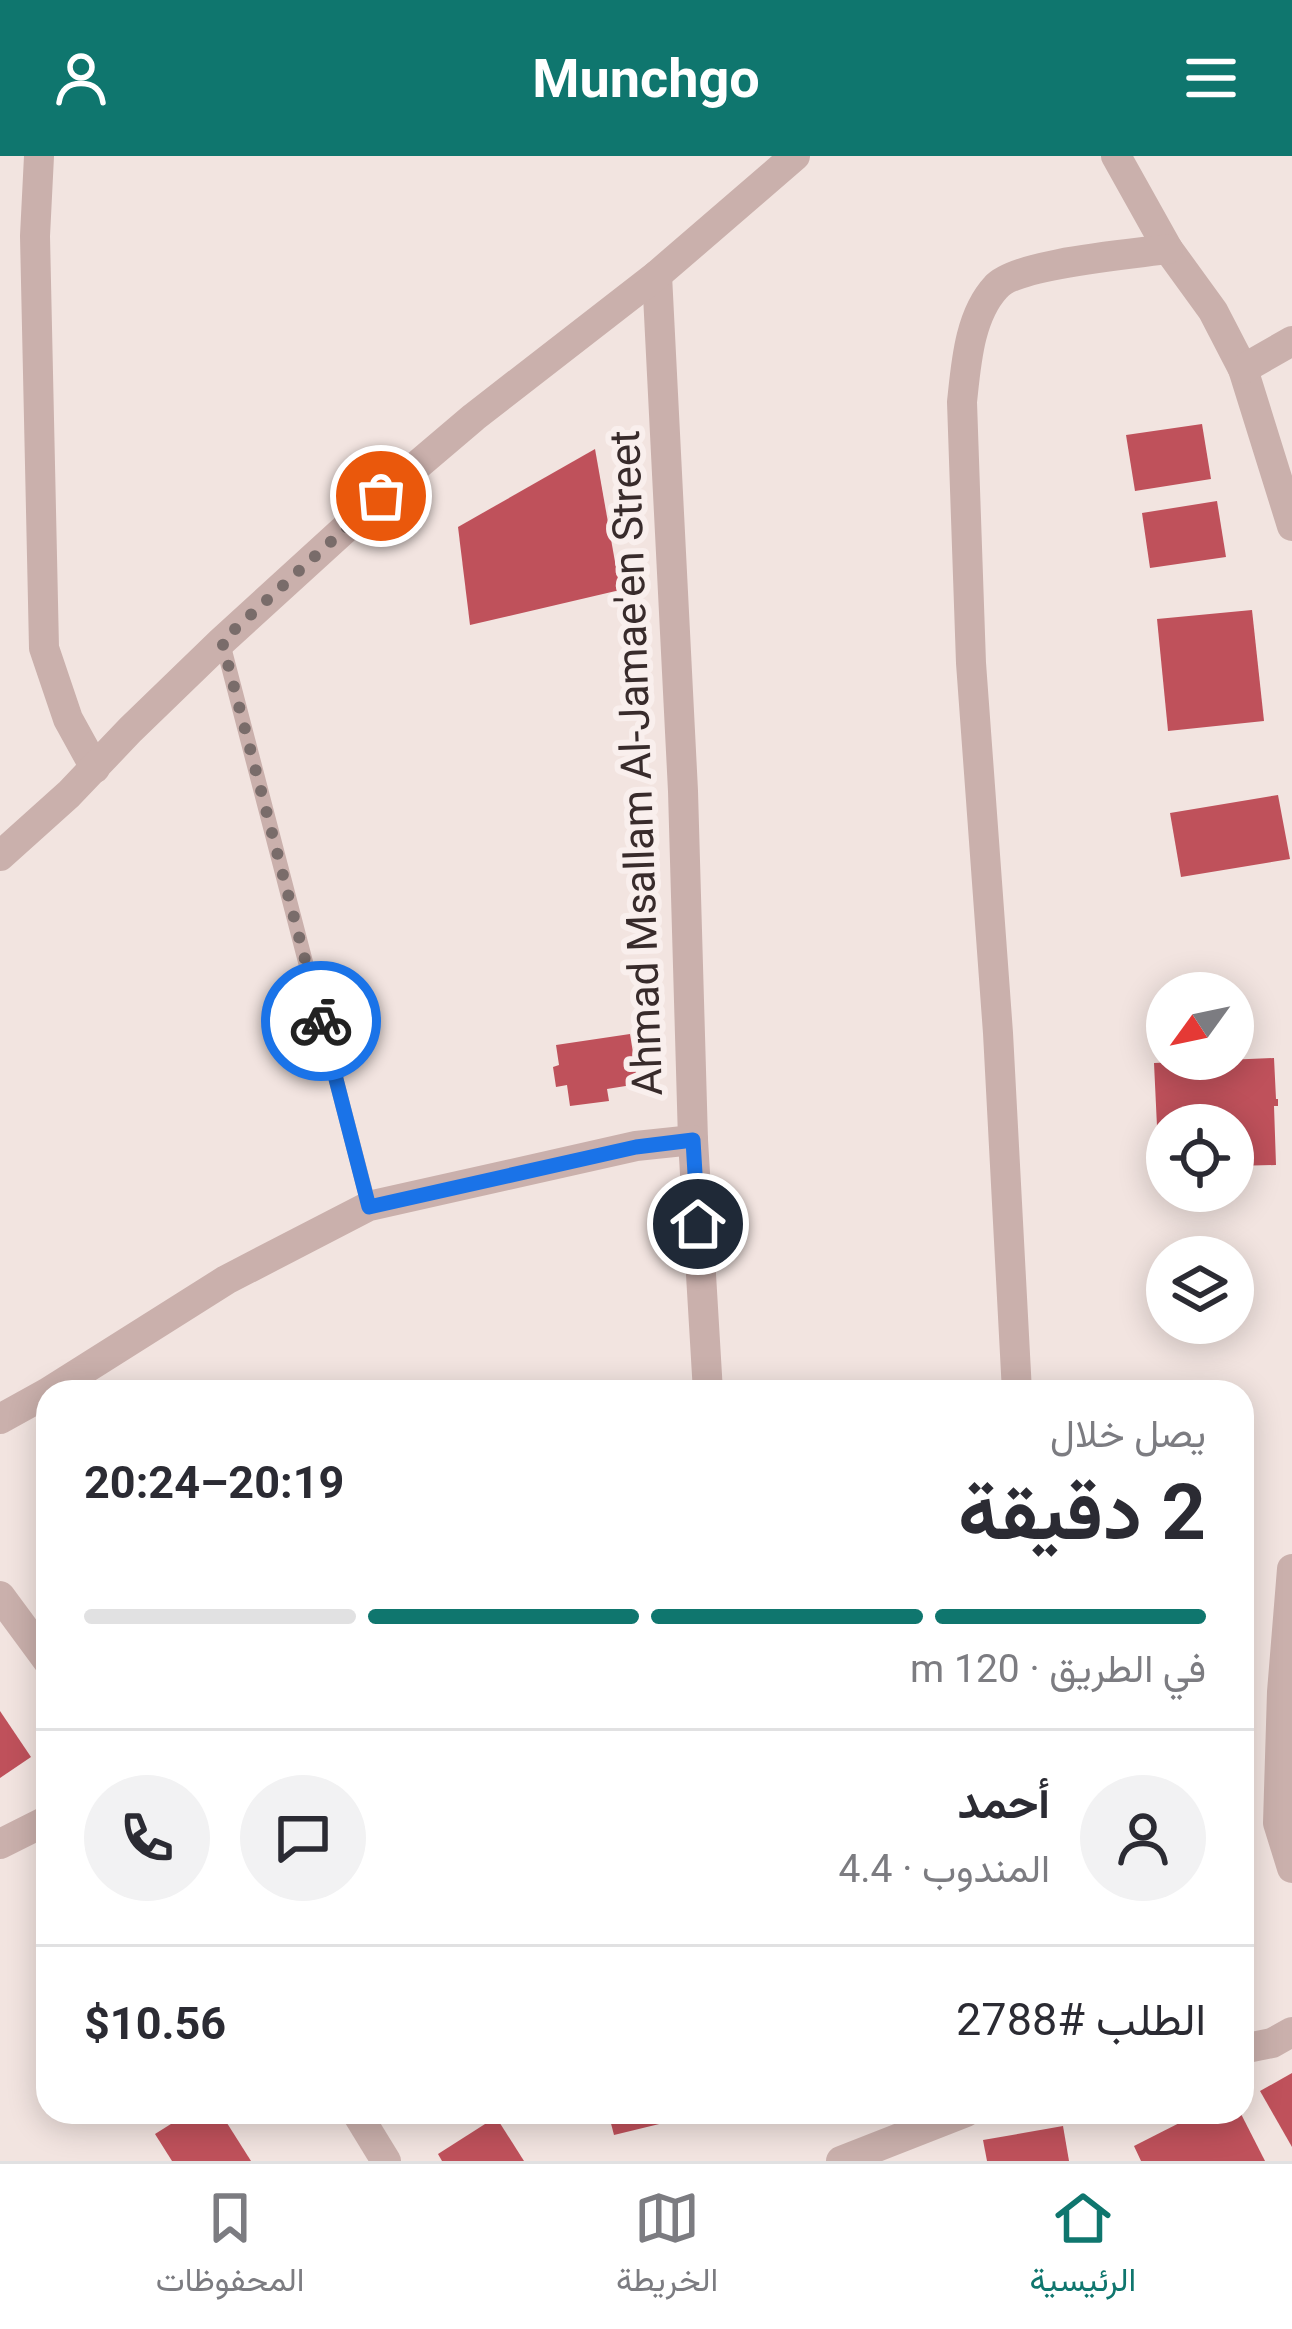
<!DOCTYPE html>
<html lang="ar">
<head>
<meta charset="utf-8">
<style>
	:root { --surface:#fff; --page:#f2f2f3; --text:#2b2b33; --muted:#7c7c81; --line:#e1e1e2; --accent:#0f766e }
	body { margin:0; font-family:Roboto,Vazirmatn,sans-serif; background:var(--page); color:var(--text); direction:rtl; height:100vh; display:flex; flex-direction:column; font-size:45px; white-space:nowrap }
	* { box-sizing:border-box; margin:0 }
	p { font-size:39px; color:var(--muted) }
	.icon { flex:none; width:66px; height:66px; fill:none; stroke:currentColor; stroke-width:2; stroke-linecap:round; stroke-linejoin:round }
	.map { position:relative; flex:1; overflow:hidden; direction:ltr }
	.drawer { position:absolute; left:36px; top:1224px; width:1218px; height:744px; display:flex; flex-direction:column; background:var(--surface); border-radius:36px; box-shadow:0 6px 30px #0003; direction:rtl }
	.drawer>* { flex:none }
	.needle { width:78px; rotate:237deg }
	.controls { position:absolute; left:1146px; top:816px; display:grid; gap:24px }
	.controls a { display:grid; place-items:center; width:108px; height:108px; border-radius:50%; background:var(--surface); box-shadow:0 6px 30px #0003; font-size:60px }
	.pin { position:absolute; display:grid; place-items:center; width:102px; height:102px; color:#fff; margin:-51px; border:6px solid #fff; border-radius:50%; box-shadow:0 3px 12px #0007 }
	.courier { position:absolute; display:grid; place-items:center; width:120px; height:120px; margin:-60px; border:9px solid #1a73e8; border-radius:50%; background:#fff; color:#222; box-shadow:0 3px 15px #0007 }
	.overview em { font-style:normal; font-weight:700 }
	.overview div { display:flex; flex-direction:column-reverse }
	.overview { display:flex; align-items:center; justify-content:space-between; height:204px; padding:0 48px }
	h1 { font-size:78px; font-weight:700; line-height:90px }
	.bar { display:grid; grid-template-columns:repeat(4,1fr); gap:18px 12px; align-content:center; height:144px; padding:0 48px }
	.bar i { height:15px; border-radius:9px; background:var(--line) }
	.bar .active { background:var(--accent) }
	.bar p { grid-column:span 4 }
	.line { display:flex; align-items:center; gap:30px; padding:0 48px; border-top:3px solid var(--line) }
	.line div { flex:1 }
	.round { display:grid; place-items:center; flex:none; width:126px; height:126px; border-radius:63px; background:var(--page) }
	header { display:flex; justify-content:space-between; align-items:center; height:156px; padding:0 48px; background:var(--accent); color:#fff; font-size:54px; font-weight:700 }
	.dock { display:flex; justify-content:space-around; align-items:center; height:168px; border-top:3px solid var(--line); background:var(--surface); font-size:33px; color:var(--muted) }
	.dock a { display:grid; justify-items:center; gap:6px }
	.dock .active { color:var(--accent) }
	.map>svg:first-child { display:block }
</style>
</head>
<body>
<header><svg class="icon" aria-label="menu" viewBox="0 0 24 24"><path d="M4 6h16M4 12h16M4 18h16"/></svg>Munchgo<svg class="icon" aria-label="person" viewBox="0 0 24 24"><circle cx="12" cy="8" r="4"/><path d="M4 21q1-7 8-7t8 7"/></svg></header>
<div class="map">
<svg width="1292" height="2005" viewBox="0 0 1292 2005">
	<rect width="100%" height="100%" fill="#f2e4e0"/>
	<g fill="#bf515b">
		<polygon points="1202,268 1211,323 1135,335 1126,279"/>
		<polygon points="595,293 620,434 470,469 458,371"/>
		<polygon points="1217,345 1226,401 1150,412 1142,357"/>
		<polygon points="1252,454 1264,565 1168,575 1157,463"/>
		<polygon points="1278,639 1290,703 1181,721 1170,657"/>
		<polygon points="630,878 638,928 607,933 609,945 570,950 567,929 556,931 553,911 559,909 556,889"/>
		<polygon points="1274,902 1276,943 1278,943 1278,950 1274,950 1276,1009 1233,1010 1233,969 1167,969 1167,1013 1159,1013 1154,907"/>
		<polygon points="0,1555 31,1601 0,1622"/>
		<polygon points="1292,1917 1292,1991 1260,1935"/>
		<polygon points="190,1956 220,1956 251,2005 172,2005 155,1978"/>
		<polygon points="608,1956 682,1956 684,1962 614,1979"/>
		<polygon points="1201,1956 1240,1956 1265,2005 1141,2005 1134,1990"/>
		<polygon points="496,1961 524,2005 442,2005 438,1998"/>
		<polygon points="1063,1970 1069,2005 987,2005 983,1984"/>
	</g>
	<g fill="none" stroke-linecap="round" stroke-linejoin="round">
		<polyline stroke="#cab0ac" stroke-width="15" points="222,485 369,1050"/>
		<g stroke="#cab0ac" stroke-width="30">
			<polyline points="39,0 35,80 44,492 68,563 95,612"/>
			<polyline points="1116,0 1168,93 1213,155 1243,213 1292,370"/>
			<polyline points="657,119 683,635 693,984 708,1236"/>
			<polyline points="1243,213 1292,185"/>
			<path d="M 1017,1236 L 998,877 L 971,507 L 962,246 C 966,209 969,160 996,131 C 1017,107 1133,98 1168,93"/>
			<polyline points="0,1263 47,1237 226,1124 369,1050 636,990 693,984"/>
			<polyline points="1292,1413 1282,1536 1278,1667 1292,1712"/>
			<polyline points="0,1440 48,1505"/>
			<polyline points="0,1688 48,1664"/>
			<polyline points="1242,1893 1272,1887 1292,1876"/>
			<polyline points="356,1956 386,2005"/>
			<polyline points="841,2005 966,1956"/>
		</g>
		<polyline stroke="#cab0ac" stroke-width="30" points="0,700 69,638 130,574 222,485 381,340 474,261 657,119 795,0"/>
	</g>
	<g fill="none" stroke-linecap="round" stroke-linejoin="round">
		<polyline stroke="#796c6a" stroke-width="12" stroke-dasharray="0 21.6" points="321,865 222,485 381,340"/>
		<polyline stroke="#1a73e8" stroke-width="15" points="321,865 369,1051 636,991 693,984 698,1068"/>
	</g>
	<g text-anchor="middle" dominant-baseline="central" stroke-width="12" stroke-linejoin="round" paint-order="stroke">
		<g font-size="42" fill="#382b2b" stroke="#f9efed">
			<text transform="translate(636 607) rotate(-92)">Ahmad Msallam Al-Jamae'en Street</text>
		</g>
	</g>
</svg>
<div class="controls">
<a><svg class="needle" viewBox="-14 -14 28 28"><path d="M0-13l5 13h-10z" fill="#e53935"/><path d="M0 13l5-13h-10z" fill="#7c7c81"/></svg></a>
<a><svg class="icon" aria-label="locate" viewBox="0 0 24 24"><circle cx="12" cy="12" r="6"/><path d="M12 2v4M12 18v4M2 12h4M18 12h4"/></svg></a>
<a><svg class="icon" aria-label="layers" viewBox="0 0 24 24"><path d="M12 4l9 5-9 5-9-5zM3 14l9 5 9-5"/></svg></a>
</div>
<div class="pin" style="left:381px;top:340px;background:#ea580c"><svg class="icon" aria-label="bag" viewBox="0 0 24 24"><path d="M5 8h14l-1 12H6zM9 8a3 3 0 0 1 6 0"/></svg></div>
<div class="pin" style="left:698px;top:1068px;background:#1f2937"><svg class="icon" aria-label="home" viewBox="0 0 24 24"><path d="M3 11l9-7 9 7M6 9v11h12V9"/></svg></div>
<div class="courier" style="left:321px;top:865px"><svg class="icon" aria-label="bike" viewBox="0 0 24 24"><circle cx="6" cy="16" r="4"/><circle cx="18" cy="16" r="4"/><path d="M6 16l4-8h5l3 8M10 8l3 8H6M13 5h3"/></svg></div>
<section class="drawer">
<div class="overview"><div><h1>2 دقيقة</h1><p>يصل خلال</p></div><em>20:19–20:24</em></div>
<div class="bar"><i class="active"></i><i class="active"></i><i class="active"></i><i></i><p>في الطريق · 120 m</p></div>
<div class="line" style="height:216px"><a class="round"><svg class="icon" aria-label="person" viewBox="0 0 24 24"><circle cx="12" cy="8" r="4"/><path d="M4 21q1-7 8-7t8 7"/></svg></a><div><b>أحمد</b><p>المندوب · 4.4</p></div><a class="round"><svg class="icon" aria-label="chat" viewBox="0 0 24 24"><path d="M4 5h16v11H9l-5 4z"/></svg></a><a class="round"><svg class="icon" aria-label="phone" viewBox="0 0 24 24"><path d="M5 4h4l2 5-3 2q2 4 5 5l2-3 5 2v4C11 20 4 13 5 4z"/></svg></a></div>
<div class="line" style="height:156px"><div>الطلب #2788</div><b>$10.56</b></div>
</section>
</div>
<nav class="dock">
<a class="active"><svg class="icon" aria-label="home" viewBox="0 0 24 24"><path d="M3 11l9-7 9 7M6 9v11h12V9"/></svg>الرئيسية</a>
<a><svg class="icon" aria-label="map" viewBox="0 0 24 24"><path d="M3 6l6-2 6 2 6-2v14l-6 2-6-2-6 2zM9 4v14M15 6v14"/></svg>الخريطة</a>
<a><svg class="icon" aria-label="saved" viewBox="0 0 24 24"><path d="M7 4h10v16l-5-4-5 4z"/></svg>المحفوظات</a>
</nav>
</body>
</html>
